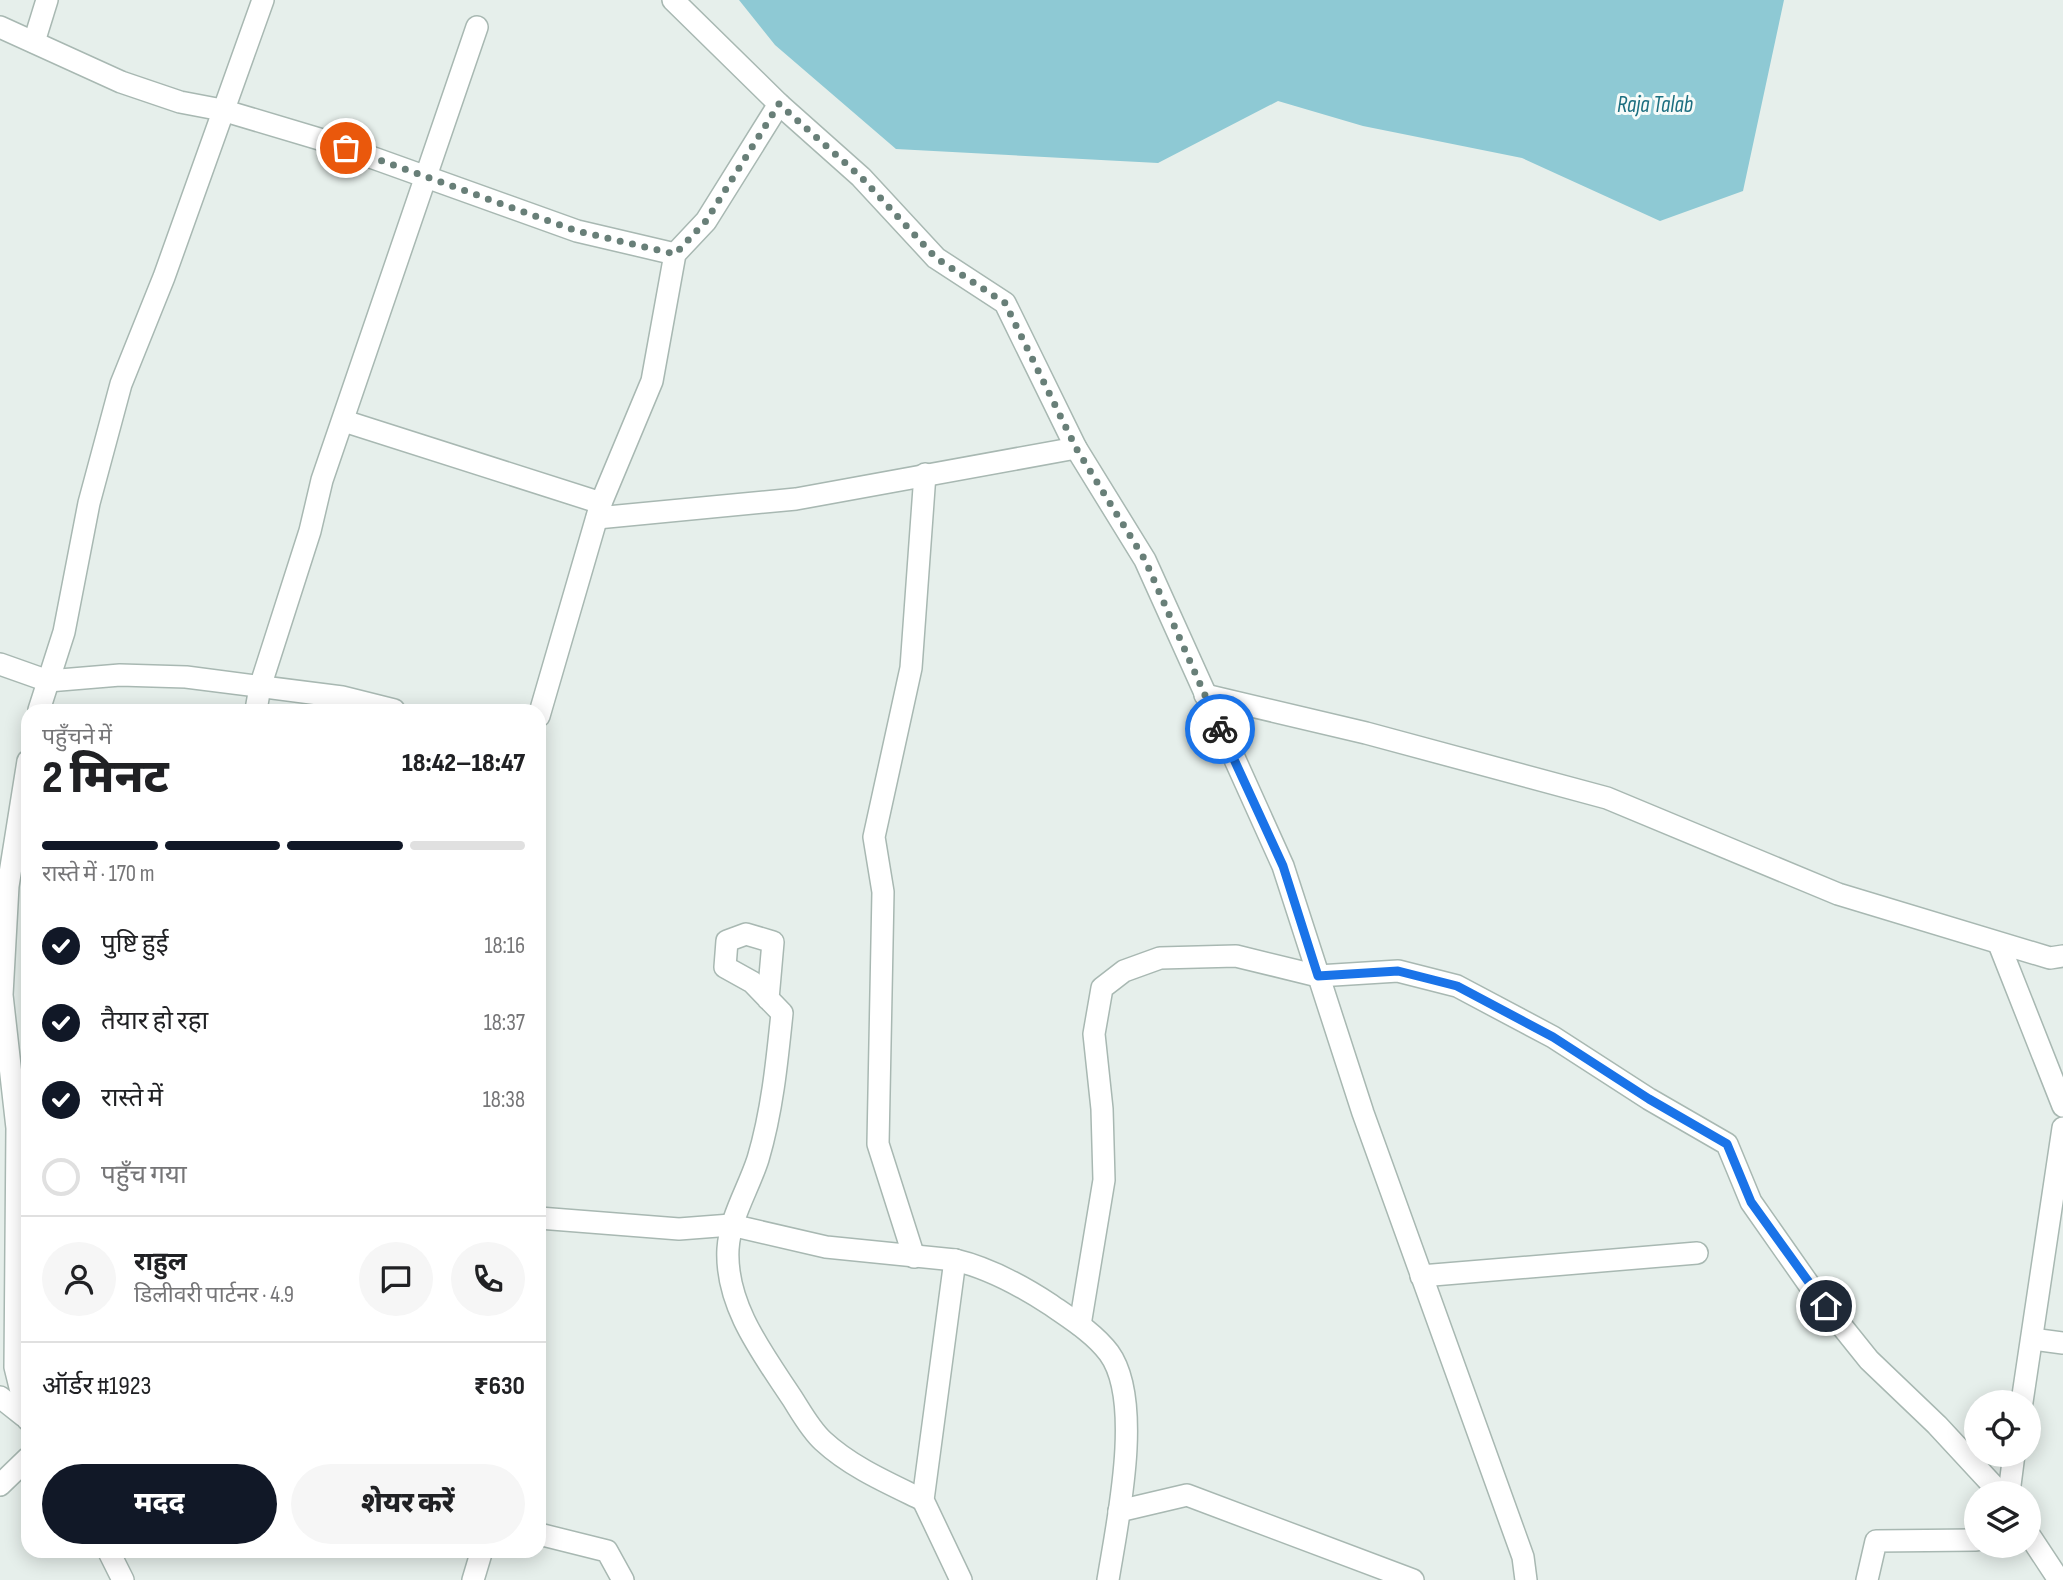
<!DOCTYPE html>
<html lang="hi">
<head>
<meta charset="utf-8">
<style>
	:root { --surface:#fff; --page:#f6f6f6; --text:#202124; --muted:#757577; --line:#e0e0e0; --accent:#111827 }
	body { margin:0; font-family:"Sofia Sans Condensed","Noto Sans Devanagari",sans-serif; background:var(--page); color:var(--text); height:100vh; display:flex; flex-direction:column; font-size:26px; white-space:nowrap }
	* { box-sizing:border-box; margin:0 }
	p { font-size:23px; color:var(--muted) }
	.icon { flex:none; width:38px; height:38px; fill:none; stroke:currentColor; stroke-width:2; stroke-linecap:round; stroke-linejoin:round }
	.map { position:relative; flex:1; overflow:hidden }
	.details { position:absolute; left:21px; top:704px; width:525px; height:854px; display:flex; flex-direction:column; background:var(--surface); border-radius:21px; box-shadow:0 4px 18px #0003 }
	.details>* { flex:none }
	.buttons { position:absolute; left:1964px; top:1390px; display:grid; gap:14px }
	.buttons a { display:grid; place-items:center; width:77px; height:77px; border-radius:50%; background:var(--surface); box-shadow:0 4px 18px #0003; font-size:35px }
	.pin { position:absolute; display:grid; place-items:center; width:60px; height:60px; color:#fff; margin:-30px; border:4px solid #fff; border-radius:50%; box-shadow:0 2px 7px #0007 }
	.courier { position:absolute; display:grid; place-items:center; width:70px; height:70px; margin:-35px; border:5px solid #1a73e8; border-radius:50%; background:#fff; color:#222; box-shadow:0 2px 9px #0007 }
	.head em { font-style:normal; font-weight:800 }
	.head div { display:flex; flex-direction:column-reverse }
	.head { display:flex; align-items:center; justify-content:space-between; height:119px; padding:0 21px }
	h1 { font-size:46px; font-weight:800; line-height:52px }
	.bar { display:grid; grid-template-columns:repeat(4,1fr); gap:10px 7px; align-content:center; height:84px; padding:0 21px }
	.bar i { height:9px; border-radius:5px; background:var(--line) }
	.bar .on { background:var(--accent) }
	.bar p { grid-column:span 4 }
	.line { display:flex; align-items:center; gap:18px; padding:0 21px; border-top:2px solid var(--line) }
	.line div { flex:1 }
	.round { display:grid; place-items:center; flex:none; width:74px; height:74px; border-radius:37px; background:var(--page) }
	ol { padding:0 21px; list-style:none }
	li { display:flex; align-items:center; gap:21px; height:77px }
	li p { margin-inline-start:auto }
	li .icon { padding:7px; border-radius:50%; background:var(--accent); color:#fff; stroke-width:4 }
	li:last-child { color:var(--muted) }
	li i { width:38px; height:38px; border:4px solid var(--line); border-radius:50% }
	.cta { display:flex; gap:14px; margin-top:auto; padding:14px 21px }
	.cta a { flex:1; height:80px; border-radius:42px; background:var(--accent); color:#fff; font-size:28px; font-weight:800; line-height:80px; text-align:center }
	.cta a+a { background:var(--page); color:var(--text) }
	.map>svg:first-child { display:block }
</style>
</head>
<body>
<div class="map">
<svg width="2063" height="1580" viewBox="0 0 2063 1580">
	<rect width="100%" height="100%" fill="#e6efeb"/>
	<polygon fill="#8ec9d4" points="739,0 1784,0 1743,191 1660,221 1522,158 1363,126 1278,101 1158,163 896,149 775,45"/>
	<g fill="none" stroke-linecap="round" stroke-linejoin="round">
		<defs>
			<g id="minor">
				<polyline points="673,0 779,104 861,177 936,258 1005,303 1076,448 1145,560 1283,866 1363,1113 1523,1557 1526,1580"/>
				<polyline points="0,27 121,82 180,102 222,110 326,141 577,231 675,254"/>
				<polyline points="34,42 47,0"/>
				<polyline points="344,421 601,503"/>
				<polyline points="597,518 796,499 1076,448"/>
				<polyline points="0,664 48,681 120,675 186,677 342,697 394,710"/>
				<polyline points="1205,695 1366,733 1607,798 1838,894 2050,958 2063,956"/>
				<polyline points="39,710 64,632 89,503 121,384 164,277 263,0"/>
				<polyline points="256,710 260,687 310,531 322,480 477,27"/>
				<polyline points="539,716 601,503 652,381 675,254 706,221 779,104"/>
				<polyline points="28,761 8,886 2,995 17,1128 15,1367 28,1420"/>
				<polyline points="1999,944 2063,1106"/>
				<path d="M 768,999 L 773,942 L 746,934 L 727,941 L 725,967 L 752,982 L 782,1013 C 777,1062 772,1112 758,1159 C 748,1190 730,1217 728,1249 C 725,1305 763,1354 792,1398 C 801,1412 810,1429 823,1441 C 851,1467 888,1483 923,1500"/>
				<path d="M 539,1218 L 679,1229 L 731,1225 L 826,1247 L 955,1260 C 989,1268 1022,1286 1051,1305 C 1071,1319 1094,1333 1109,1353 C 1144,1401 1117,1524 1108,1580"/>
				<polyline points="914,1257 878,1144 883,892 874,837 911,668 925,474"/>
				<polyline points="955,1260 923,1500 961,1580"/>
				<polyline points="1421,1276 1697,1253"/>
				<polyline points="1080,1325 1104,1180 1102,1109 1094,1034 1102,988 1124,971 1160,958 1236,956 1318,976 1398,971 1457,986 1553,1037 1649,1099 1727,1144 1751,1202 1812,1289 1869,1360 1937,1425 2000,1493"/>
				<polyline points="2032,1339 2063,1343"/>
				<polyline points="0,1397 24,1416"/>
				<polyline points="2022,1402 2063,1128"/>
				<polyline points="0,1485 28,1458"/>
				<polyline points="2009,1493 2014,1454"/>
				<polyline points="1119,1511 1187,1495 1413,1580"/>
				<polyline points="2028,1533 2059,1580"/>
				<polyline points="539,1534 607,1551 623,1580"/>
				<polyline points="108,1550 123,1580"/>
				<polyline points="473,1580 482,1550"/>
				<polyline points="1867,1580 1876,1541 1976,1540"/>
			</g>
		</defs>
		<use href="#minor" stroke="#a8b8b2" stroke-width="24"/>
		<use href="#minor" stroke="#fff" stroke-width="21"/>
	</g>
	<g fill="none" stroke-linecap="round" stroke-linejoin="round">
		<polyline stroke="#687f78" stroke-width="7" stroke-dasharray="0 12.6" points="346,148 577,231 675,254 706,221 779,104 861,177 936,258 1005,303 1076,448 1145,560 1220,729"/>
		<polyline stroke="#1a73e8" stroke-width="9" points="1220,729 1283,866 1318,976 1398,971 1457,986 1553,1037 1649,1099 1727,1144 1751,1202 1826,1306"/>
	</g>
	<g text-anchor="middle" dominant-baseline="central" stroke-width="6" stroke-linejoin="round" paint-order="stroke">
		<g font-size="23" font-style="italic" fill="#1c6f80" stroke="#f7fbf9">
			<text x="1655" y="105">Raja Talab</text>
		</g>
	</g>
</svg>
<div class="buttons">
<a><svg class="icon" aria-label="locate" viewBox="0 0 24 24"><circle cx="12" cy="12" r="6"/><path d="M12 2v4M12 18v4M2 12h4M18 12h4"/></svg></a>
<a><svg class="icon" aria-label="layers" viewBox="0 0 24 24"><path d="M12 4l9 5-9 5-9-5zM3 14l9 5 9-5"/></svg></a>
</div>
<div class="pin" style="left:346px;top:148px;background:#ea580c"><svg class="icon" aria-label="bag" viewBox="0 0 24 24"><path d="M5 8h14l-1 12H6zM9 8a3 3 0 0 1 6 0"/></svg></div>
<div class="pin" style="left:1826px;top:1306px;background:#1f2937"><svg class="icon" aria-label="home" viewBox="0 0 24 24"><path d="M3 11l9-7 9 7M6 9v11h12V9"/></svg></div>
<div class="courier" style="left:1220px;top:729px"><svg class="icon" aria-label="bike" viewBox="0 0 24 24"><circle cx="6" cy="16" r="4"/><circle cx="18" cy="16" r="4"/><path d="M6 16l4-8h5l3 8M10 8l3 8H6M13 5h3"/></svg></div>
<section class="details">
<div class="head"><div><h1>2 मिनट</h1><p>पहुँचने में</p></div><em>18:42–18:47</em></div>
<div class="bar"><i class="on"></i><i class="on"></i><i class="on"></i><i></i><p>रास्ते में · 170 m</p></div>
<ol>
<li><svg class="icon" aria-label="check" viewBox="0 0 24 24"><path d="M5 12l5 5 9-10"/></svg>पुष्टि हुई<p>18:16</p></li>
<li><svg class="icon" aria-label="check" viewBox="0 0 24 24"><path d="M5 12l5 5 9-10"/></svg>तैयार हो रहा<p>18:37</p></li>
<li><svg class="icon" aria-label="check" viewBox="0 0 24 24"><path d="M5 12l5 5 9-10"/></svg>रास्ते में<p>18:38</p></li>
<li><i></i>पहुँच गया</li>
</ol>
<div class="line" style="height:126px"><a class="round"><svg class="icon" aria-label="person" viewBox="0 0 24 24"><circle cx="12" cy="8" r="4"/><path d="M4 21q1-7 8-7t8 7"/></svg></a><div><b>राहुल</b><p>डिलीवरी पार्टनर · 4.9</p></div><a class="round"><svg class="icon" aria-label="chat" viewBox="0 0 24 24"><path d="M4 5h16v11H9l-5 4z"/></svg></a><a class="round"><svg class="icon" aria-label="phone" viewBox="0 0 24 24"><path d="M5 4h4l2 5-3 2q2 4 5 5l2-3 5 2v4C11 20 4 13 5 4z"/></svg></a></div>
<div class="line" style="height:91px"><div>ऑर्डर #1923</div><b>₹630</b></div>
<div class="cta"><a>मदद</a><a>शेयर करें</a></div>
</section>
</div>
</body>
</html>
